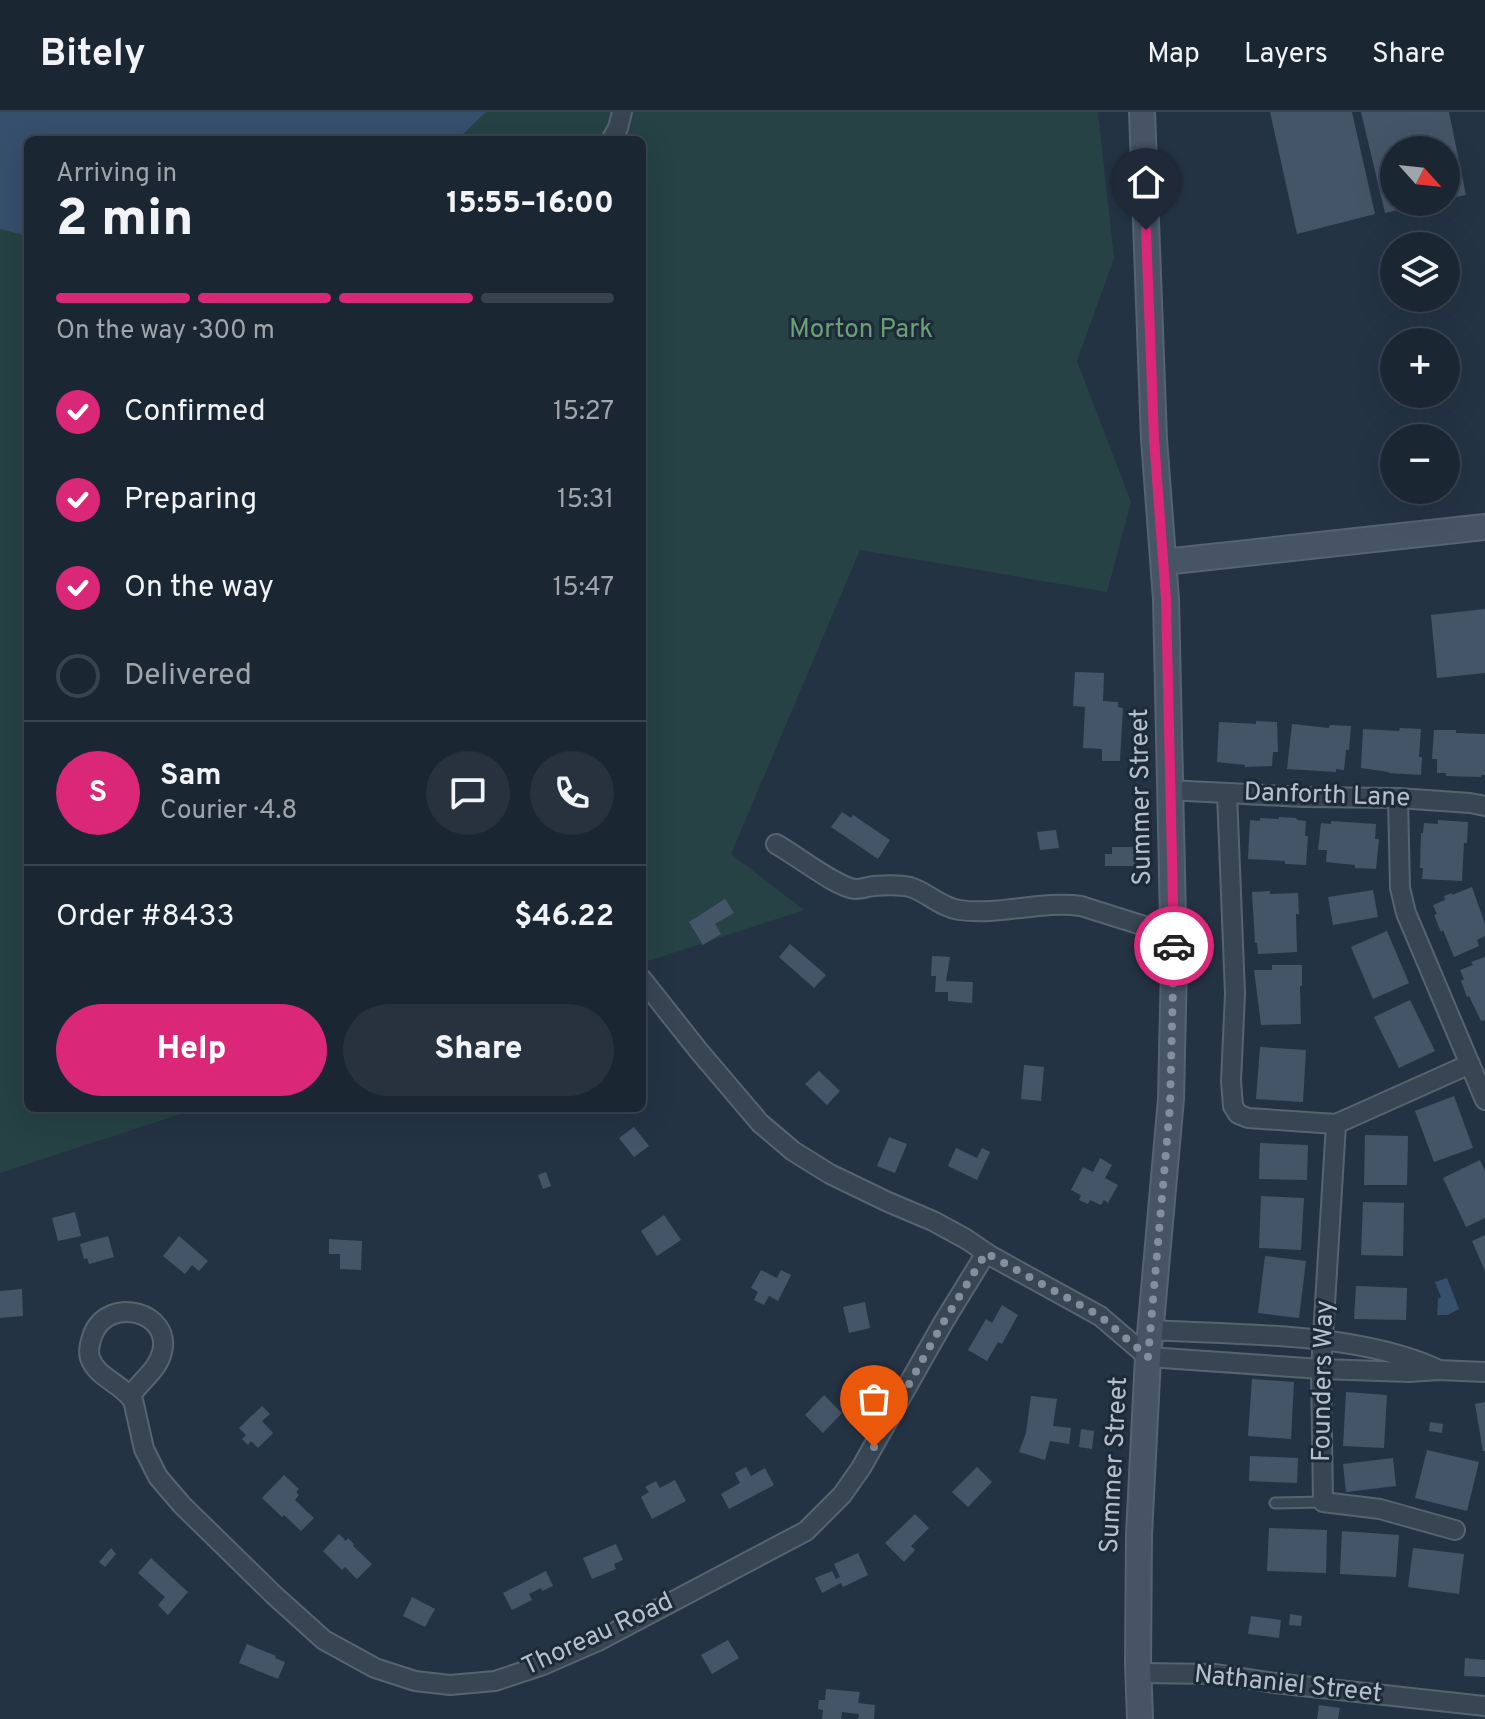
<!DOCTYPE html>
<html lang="en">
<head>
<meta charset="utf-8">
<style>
	:root { --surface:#1b2633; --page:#28323f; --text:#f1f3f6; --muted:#a0a5ac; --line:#39434e; --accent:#db2777 }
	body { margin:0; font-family:Overpass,sans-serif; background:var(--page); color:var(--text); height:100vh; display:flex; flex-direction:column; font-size:30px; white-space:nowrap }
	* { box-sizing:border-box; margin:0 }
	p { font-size:26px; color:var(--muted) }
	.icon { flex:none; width:44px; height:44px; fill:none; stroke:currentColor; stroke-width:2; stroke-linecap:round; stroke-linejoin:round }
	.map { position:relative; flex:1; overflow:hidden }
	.sheet { position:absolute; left:24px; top:24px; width:622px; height:976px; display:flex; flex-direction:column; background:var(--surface); border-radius:12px; box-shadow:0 8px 32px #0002,0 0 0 2px var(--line) }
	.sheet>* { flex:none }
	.needle { width:52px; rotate:117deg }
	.controls { position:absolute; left:1380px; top:24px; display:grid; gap:16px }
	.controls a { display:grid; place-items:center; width:80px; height:80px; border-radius:50%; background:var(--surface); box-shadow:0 8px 32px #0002,0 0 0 2px var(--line); font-size:40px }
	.pin { position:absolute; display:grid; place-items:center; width:68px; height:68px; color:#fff; margin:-82px -34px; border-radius:50% 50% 50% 0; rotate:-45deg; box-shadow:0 0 8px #0007 }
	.pin .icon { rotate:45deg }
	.courier { position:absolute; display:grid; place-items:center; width:80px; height:80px; margin:-40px; border:6px solid #db2777; border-radius:50%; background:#fff; color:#222; box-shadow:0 2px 10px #0007 }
	.summary em { font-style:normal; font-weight:800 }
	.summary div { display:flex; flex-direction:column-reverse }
	.summary { display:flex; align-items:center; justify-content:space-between; height:136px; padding:0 32px }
	h1 { font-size:52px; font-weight:800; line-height:60px }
	.bar { display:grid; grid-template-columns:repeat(4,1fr); gap:12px 8px; align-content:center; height:96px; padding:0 32px }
	.bar i { height:10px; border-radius:6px; background:var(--line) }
	.bar .on { background:var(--accent) }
	.bar p { grid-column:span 4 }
	.line { display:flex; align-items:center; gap:20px; padding:0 32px; border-top:2px solid var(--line) }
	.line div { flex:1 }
	.round { display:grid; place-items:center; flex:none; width:84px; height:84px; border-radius:42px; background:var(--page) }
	ol { padding:0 32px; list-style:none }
	li { display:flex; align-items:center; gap:24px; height:88px }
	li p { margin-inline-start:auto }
	li .icon { padding:8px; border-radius:50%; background:var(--accent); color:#fff; stroke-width:4 }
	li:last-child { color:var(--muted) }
	li i { width:44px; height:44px; border:4px solid var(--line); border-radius:50% }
	.cta { display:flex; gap:16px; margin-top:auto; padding:16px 32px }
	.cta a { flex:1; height:92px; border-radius:48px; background:var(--accent); color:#fff; font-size:32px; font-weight:800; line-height:92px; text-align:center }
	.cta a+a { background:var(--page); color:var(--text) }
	header { display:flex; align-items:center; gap:48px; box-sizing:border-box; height:112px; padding:0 40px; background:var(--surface); border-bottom:2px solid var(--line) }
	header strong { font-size:38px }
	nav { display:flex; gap:44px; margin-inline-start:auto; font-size:28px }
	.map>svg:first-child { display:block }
</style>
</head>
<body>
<header>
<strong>Bitely</strong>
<nav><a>Map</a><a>Layers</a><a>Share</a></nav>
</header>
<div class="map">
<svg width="1485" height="1607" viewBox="0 0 1485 1607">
	<rect width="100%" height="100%" fill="#243344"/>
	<polygon fill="#264245" points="0,0 1098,0 1114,146 1077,249 1131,390 1107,480 860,438 731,742 804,798 642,851 642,28 28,28 28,996 199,996 0,1061"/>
	<g fill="#364f6c">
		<polygon points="0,0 486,0 457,28 28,28 28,124 0,117"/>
		<polygon points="1447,1166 1459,1197 1448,1203 1437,1203 1438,1187 1441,1185 1435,1170"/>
	</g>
	<g fill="#455568">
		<polygon points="1270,0 1352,0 1375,102 1297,122"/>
		<polygon points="1361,0 1449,0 1466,83 1446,87 1446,38 1394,38 1394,90 1429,91 1385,101"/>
		<polygon points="1485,497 1485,561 1437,566 1431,503"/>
		<polygon points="1075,560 1104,561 1103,589 1118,590 1118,595 1123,596 1120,649 1102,649 1102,637 1083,636 1085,595 1073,594"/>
		<polygon points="1256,609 1277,610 1278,640 1273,640 1272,654 1245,655 1245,653 1217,650 1219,610 1256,612"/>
		<polygon points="1292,612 1329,616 1330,613 1351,614 1349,638 1346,638 1344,658 1336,657 1336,660 1287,657"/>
		<polygon points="1400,616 1421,617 1419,645 1422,645 1421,663 1388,661 1389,660 1361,656 1363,617 1399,619"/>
		<polygon points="1434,618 1456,618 1456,621 1485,622 1485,663 1481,663 1481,665 1446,664 1446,661 1437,661 1437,647 1432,647"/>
		<polygon points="842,700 851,706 853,703 890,728 878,747 831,715"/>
		<polygon points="1279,705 1296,706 1297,708 1306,709 1305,724 1308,724 1306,753 1285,752 1285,749 1248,747 1250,708 1260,709 1260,706 1279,707"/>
		<polygon points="1438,708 1468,710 1467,731 1464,731 1462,769 1422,767 1423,756 1420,756 1421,721 1423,721 1424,711 1438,712"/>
		<polygon points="1331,709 1376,712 1375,727 1379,727 1376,757 1355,756 1355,753 1326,750 1327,738 1318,738 1321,711 1331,712"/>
		<polygon points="1056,718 1059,736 1040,738 1037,720"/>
		<polygon points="1112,735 1144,735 1144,754 1105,754 1105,742 1112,742"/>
		<polygon points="1472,775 1485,812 1485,824 1477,828 1479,834 1454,845 1443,818 1441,820 1434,803 1437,802 1433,793 1445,788 1444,784 1452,781 1452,783"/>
		<polygon points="1373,778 1378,805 1333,813 1328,785"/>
		<polygon points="1270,779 1270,782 1298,781 1299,802 1296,802 1297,840 1258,842 1257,831 1255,831 1252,780"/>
		<polygon points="725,787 734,801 715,812 721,822 703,833 689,810"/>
		<polygon points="1387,819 1409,871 1373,887 1351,835"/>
		<polygon points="790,832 826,863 814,876 779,845"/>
		<polygon points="932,844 950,845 946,869 973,870 972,891 948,889 948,880 935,880 936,864 931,864"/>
		<polygon points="1485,845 1485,908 1481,909 1469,884 1467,885 1461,869 1464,867 1460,858 1473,853 1471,850"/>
		<polygon points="1272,853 1302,853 1302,874 1300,874 1301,912 1261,913 1254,858 1272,858"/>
		<polygon points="1410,888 1435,939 1399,956 1374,905"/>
		<polygon points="1260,935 1306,938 1303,990 1256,987"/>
		<polygon points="1024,953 1044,955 1041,989 1021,987"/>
		<polygon points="819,959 840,979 827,993 805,972"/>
		<polygon points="1454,984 1473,1036 1434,1050 1415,999"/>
		<polygon points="634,1015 649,1034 634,1045 619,1026"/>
		<polygon points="1365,1023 1408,1024 1407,1073 1364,1073"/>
		<polygon points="889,1025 907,1032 895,1061 877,1054"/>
		<polygon points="1260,1031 1308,1033 1307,1068 1259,1067"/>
		<polygon points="956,1036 977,1046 982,1036 990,1040 977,1068 948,1054"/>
		<polygon points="1100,1046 1112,1053 1105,1066 1118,1073 1108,1091 1104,1088 1101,1093 1090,1088 1088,1092 1079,1088 1081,1083 1071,1078 1083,1055 1093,1060"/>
		<polygon points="1480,1048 1485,1059 1485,1106 1466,1115 1443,1066"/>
		<polygon points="546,1060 551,1074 543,1077 538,1063"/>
		<polygon points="1261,1084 1304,1086 1301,1138 1259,1136"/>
		<polygon points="1363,1090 1404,1091 1403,1144 1361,1143"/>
		<polygon points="75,1100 81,1124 58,1129 52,1106"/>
		<polygon points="664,1103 681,1128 657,1144 641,1119"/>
		<polygon points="1485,1123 1485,1159 1472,1129"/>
		<polygon points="108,1124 114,1145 89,1152 87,1146 84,1147 80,1132"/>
		<polygon points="179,1124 208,1149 199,1159 192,1153 185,1162 163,1144"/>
		<polygon points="329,1127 362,1129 361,1158 340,1157 340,1142 329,1142"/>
		<polygon points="1265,1144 1306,1149 1299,1206 1258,1201"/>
		<polygon points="761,1158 777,1166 781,1158 791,1163 778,1189 769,1184 764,1193 754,1188 758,1180 751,1176"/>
		<polygon points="1356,1174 1407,1176 1406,1208 1354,1207"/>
		<polygon points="22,1177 23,1204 0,1206 0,1179"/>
		<polygon points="865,1190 870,1216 849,1221 843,1195"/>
		<polygon points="1002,1193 1018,1203 1002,1232 998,1230 987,1249 968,1238 986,1207 992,1211"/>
		<polygon points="1252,1267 1294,1270 1291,1327 1248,1324"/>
		<polygon points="1346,1280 1387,1283 1384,1336 1343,1334"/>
		<polygon points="824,1283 842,1301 823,1321 805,1303"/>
		<polygon points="1031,1284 1057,1287 1053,1314 1071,1316 1069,1332 1050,1329 1045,1348 1019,1340 1026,1321"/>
		<polygon points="1485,1290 1485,1339 1483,1339 1475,1292"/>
		<polygon points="262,1294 270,1302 262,1309 273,1321 258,1336 251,1329 248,1333 242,1327 246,1323 239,1316"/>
		<polygon points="1430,1310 1443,1312 1442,1321 1429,1319"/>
		<polygon points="1081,1317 1094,1319 1092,1337 1079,1335"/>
		<polygon points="1427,1338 1479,1350 1467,1399 1415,1386"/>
		<polygon points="1250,1344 1298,1346 1297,1371 1249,1369"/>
		<polygon points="1393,1346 1396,1374 1346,1380 1343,1352"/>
		<polygon points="746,1355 751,1364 765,1356 774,1373 729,1397 721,1382 740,1371 735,1361"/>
		<polygon points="977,1355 992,1370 968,1395 952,1380"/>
		<polygon points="284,1363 299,1377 296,1380 299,1383 295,1388 314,1406 301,1419 284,1403 282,1405 262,1386"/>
		<polygon points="675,1368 686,1389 652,1407 641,1385 649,1380 645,1375 656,1369 660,1376"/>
		<polygon points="915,1402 929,1416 911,1434 915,1438 904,1450 885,1431"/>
		<polygon points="1269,1416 1327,1418 1326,1461 1267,1459"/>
		<polygon points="1342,1419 1399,1423 1396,1465 1340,1462"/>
		<polygon points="339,1422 346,1429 348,1426 354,1432 353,1434 372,1452 357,1467 345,1455 342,1458 323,1439"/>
		<polygon points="616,1432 623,1448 614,1452 616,1457 592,1467 583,1446"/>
		<polygon points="111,1436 116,1442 105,1455 99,1450"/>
		<polygon points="1413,1436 1464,1442 1459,1482 1408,1475"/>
		<polygon points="858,1441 868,1463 843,1475 841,1471 822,1481 815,1466 832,1459 836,1467 840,1465 834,1452"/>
		<polygon points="151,1446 188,1480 168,1503 158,1493 165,1485 138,1461"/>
		<polygon points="546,1459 553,1474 542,1479 541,1476 529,1482 532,1488 512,1498 503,1481"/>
		<polygon points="412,1485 435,1497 425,1515 403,1504"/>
		<polygon points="1290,1502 1302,1504 1301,1514 1289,1513"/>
		<polygon points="1251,1504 1281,1508 1279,1526 1248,1522"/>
		<polygon points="728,1528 739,1546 712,1562 701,1543"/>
		<polygon points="247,1532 276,1544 275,1546 285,1550 278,1567 239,1551"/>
		<polygon points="1465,1546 1485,1548 1485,1565 1464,1564"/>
		<polygon points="826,1577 860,1580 858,1591 875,1593 874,1607 858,1607 859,1602 842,1600 841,1607 822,1607 823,1598 818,1597 819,1588 825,1588"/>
		<polygon points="1319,1593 1340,1596 1338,1607 1317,1607"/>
	</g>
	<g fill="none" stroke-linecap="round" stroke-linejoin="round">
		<defs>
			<polyline id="lane" points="1275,1391 1323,1390"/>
			<g id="street">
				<polyline points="611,28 618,16 622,0"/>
				<polyline points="1169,678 1303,685 1398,686 1470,691 1485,694"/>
				<polyline points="1227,681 1235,882 1231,969 1233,994 1238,1002 1248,1006 1336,1012 1470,952"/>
				<polyline points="1398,686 1400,776 1406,801 1485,988"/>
				<path d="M 776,732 C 796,743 836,775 855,777 C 861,777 867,775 873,774 C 885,773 898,772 910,775 C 927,780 940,795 959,798 C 1000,804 1041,788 1081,794 L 1173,823"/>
				<polyline points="642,867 698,938 760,1011 793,1039 830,1062 888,1090 933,1109 966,1127 991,1144 1100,1204 1148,1245 1321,1257 1409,1260 1438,1258 1485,1260"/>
				<polyline points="1336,1012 1321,1257 1323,1390 1380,1397 1455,1418"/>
				<path d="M 1150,1218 C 1240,1223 1354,1220 1435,1256"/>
				<path d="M 130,1285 C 119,1271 96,1264 90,1246 C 88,1239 90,1230 93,1222 C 109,1183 172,1200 162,1240 C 158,1258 140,1269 130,1285 L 133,1288 L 144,1337 L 158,1365 L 182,1393 L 274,1483 L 324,1528 L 375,1556 L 415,1569 L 450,1573 L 495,1569 L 543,1553 L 598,1529 L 806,1419 L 842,1383 L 861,1356 L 943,1211 L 986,1141"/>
				<polyline points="1138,1561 1216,1562 1275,1571 1485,1594"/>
			</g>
			<g id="secondary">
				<polyline points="1164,450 1485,415"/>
				<polyline points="1140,1607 1138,1552 1139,1423 1148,1245 1171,987 1174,852 1166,487 1154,327 1142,0"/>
			</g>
		</defs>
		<use href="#lane" stroke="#576370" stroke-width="13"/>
		<use href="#street" stroke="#576370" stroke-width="22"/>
		<use href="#secondary" stroke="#576370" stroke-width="28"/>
		<use href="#lane" stroke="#384553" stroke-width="9"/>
		<use href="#street" stroke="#384553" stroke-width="18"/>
		<use href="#secondary" stroke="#465466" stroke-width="24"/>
	</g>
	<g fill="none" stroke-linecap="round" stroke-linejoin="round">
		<polyline stroke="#838f9d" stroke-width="8" stroke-dasharray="0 14.4" points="874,1335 943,1211 986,1141 1100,1204 1148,1245 1170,994 1174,834"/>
		<polyline stroke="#db2777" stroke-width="10" points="1146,118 1154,327 1166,487 1174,834"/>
	</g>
	<g text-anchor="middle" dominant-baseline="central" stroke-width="6" stroke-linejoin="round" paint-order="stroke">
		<g font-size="26" fill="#6ba075" stroke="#1d2a38">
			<text x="861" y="218">Morton Park</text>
		</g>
		<g font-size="26" fill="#b6c0cd" stroke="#1d2a38">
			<text transform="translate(1327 684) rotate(2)">Danforth Lane</text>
			<text transform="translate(1142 685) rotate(-91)">Summer Street</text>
			<text transform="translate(1324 1269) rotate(-89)">Founders Way</text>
			<text transform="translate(1115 1353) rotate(-87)">Summer Street</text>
			<text transform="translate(598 1523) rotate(-25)">Thoreau Road</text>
			<text transform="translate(1288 1573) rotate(6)">Nathaniel Street</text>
		</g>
	</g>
</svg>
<div class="controls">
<a><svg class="needle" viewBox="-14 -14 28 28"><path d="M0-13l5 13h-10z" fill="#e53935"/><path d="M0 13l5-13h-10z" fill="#a0a5ac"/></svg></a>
<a><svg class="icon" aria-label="layers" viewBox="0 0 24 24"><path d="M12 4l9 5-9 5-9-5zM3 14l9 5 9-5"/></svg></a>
<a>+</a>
<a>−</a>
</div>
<div class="pin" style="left:874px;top:1335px;background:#ea580c"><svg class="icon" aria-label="bag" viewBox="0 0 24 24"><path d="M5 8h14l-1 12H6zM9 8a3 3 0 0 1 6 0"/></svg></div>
<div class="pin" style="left:1146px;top:118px;background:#1f2937"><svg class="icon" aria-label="home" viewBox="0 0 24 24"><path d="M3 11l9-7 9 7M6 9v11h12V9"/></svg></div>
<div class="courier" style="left:1174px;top:834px"><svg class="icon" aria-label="car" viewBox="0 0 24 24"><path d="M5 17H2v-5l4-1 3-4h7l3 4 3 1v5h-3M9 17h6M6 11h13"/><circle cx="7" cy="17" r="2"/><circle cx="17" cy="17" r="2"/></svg></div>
<section class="sheet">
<div class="summary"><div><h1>2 min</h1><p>Arriving in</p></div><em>15:55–16:00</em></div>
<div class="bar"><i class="on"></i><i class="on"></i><i class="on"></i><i></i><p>On the way · 300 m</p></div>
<ol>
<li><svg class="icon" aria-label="check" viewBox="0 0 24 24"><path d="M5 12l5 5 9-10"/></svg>Confirmed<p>15:27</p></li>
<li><svg class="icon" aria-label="check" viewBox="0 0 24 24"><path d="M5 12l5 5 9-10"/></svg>Preparing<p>15:31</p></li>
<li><svg class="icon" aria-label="check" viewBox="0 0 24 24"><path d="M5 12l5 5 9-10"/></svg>On the way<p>15:47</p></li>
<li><i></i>Delivered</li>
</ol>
<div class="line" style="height:144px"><b class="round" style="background:var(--accent);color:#fff">S</b><div><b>Sam</b><p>Courier · 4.8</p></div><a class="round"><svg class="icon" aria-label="chat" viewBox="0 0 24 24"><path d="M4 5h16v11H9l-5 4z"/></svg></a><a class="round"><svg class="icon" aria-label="phone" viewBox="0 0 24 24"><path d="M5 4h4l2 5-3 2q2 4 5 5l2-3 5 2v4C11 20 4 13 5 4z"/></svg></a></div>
<div class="line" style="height:104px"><div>Order #8433</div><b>$46.22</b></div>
<div class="cta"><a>Help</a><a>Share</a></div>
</section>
</div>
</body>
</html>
